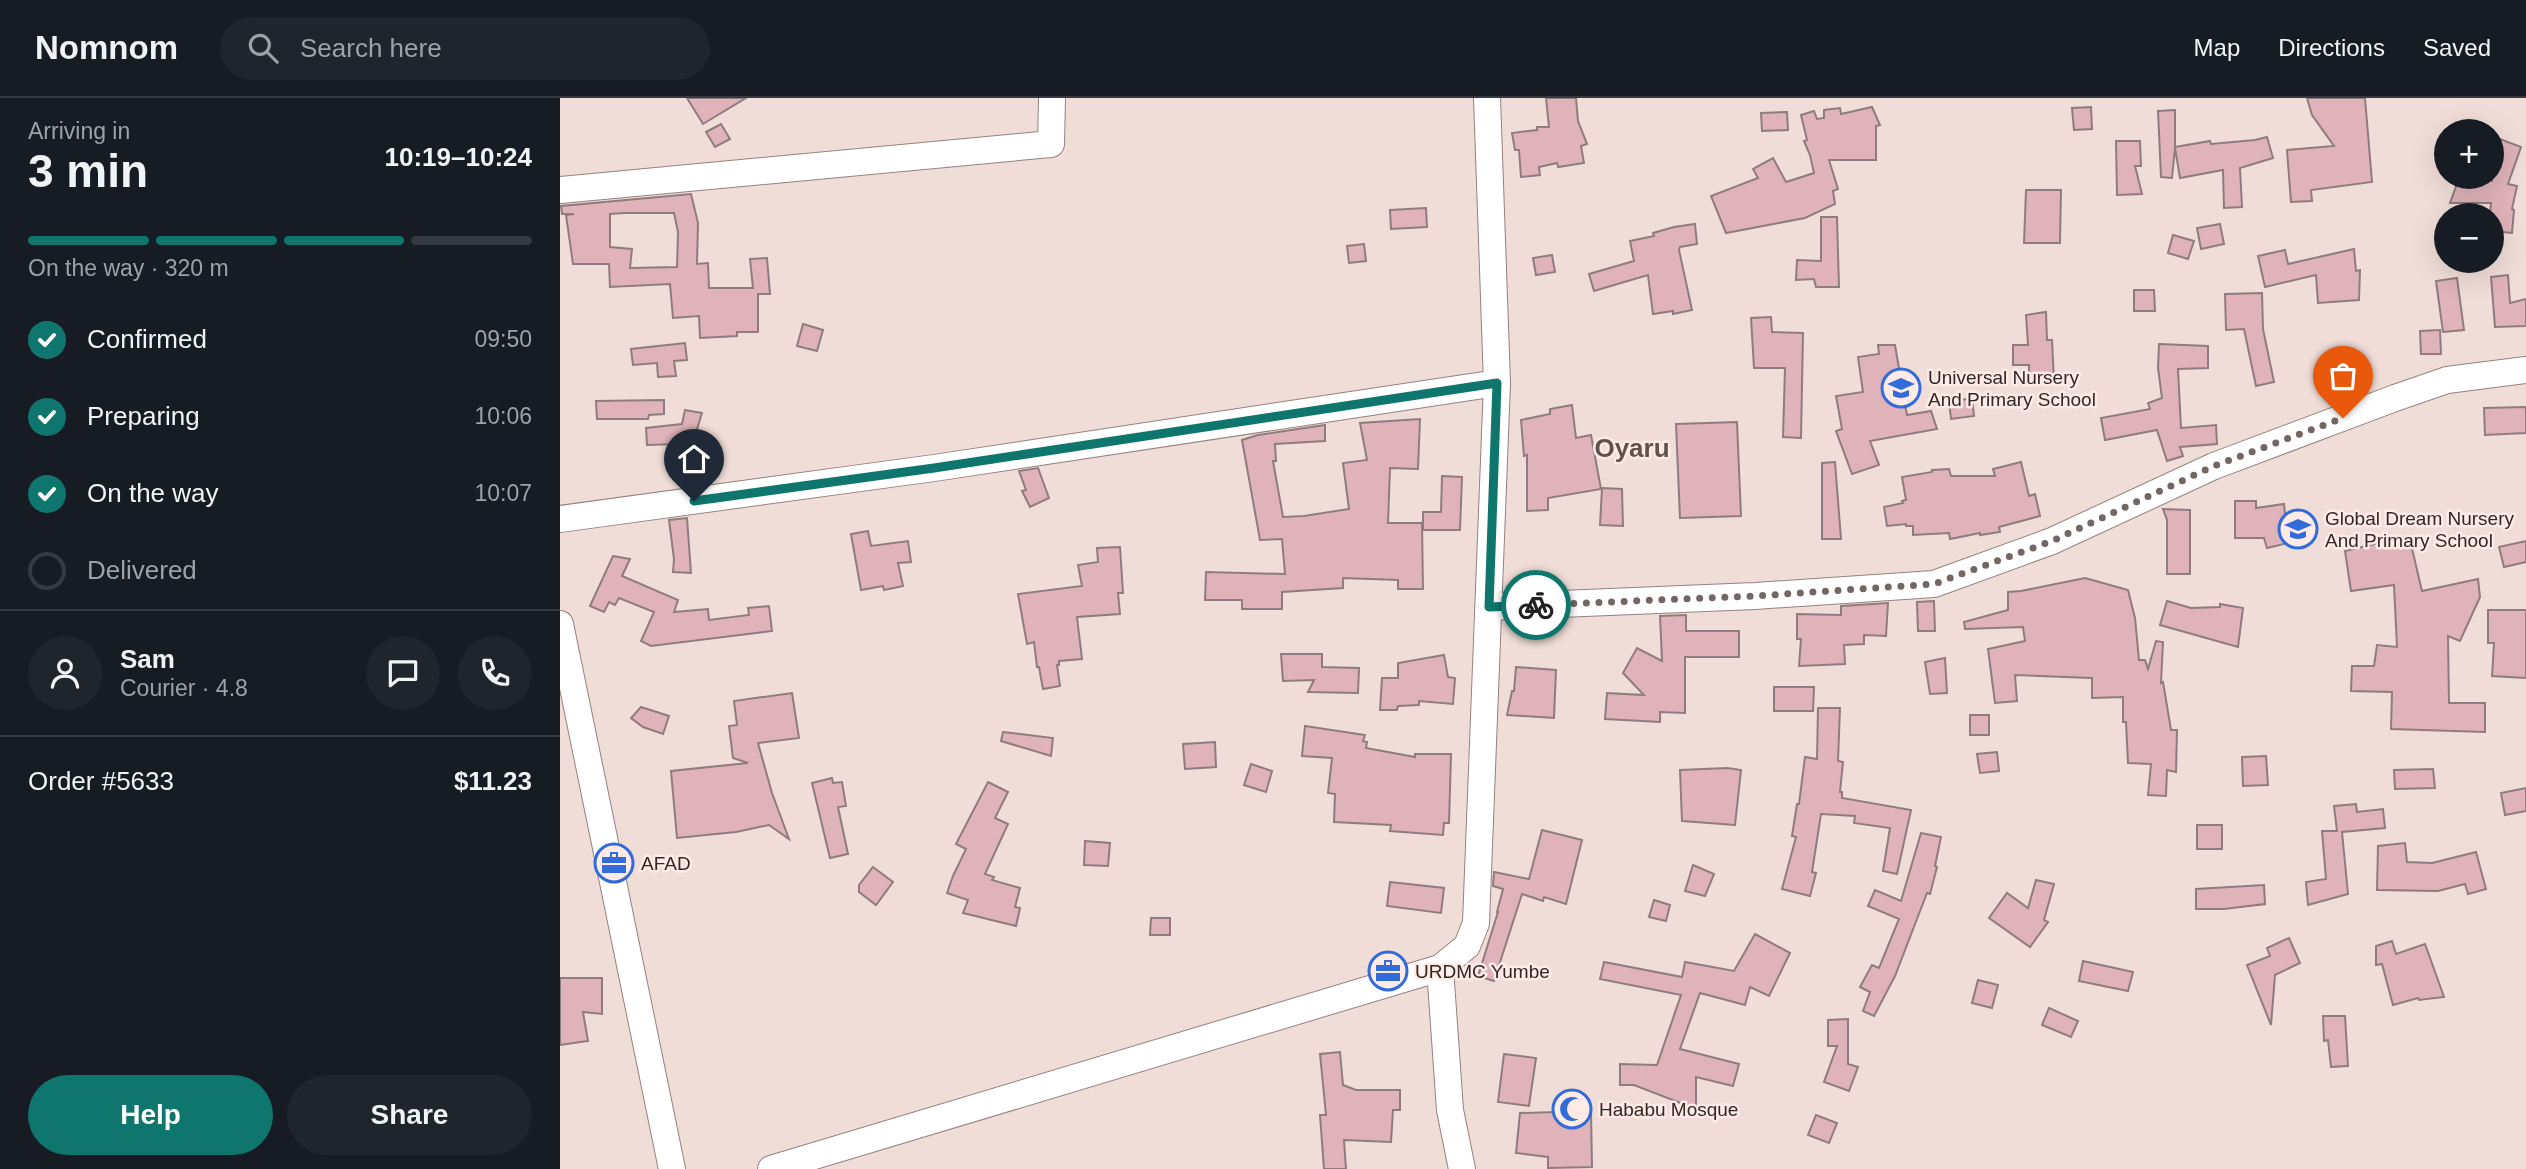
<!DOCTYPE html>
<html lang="en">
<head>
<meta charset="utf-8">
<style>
	:root { --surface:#171b24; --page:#20242c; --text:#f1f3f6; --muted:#9ea1a6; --line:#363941; --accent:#0f766e }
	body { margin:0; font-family:Arial,sans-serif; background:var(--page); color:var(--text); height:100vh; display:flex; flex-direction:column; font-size:26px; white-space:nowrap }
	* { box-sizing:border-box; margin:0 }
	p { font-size:23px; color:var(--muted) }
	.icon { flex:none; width:38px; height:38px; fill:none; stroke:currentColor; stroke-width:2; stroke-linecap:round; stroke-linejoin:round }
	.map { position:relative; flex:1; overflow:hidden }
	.side { display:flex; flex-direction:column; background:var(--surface); width:560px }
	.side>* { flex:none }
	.controls { position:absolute; left:1874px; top:21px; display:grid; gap:14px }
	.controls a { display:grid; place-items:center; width:70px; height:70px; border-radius:50%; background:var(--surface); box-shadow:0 7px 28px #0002; font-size:35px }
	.pin { position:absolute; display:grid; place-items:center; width:60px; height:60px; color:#fff; margin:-72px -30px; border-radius:50% 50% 50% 0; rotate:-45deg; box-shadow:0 0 7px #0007 }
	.pin .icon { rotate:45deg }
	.courier { position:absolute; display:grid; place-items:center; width:70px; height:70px; margin:-35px; border:5px solid #0f766e; border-radius:50%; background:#fff; color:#222; box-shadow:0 2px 9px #0007 }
	.overview em { font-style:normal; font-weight:600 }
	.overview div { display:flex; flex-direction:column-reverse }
	.overview { display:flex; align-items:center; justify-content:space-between; height:119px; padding:0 28px }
	h1 { font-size:46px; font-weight:600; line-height:52px }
	.bar { display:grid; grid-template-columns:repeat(4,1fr); gap:10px 7px; align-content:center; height:84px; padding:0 28px }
	.bar i { height:9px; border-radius:5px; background:var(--line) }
	.bar .current { background:var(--accent) }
	.bar p { grid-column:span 4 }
	.line { display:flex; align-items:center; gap:18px; padding:0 28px; border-top:2px solid var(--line) }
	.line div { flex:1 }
	.round { display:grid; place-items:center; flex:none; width:74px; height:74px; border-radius:37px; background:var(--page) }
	ol { padding:0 28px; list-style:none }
	li { display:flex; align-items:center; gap:21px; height:77px }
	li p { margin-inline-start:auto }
	li .icon { padding:7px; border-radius:50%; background:var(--accent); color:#fff; stroke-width:4 }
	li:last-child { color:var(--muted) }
	li i { width:38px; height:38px; border:4px solid var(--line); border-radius:50% }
	.action { display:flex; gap:14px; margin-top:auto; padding:14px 28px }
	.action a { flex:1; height:80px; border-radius:42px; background:var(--accent); color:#fff; font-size:28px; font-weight:600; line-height:80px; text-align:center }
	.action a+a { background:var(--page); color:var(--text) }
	header { display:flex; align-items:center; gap:42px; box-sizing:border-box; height:98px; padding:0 35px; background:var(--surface); border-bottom:2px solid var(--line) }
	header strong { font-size:33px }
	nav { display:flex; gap:38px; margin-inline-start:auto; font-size:24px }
	.search { width:490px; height:63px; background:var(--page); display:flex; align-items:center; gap:18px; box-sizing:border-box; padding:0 24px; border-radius:38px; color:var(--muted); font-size:26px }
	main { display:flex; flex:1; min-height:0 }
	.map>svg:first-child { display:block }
</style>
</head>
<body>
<header>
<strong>Nomnom</strong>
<div class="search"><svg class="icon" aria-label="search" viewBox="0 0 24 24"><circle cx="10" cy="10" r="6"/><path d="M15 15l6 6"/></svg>Search here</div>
<nav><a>Map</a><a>Directions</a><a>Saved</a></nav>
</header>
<main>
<section class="side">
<div class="overview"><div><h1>3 min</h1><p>Arriving in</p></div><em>10:19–10:24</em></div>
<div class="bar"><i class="current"></i><i class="current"></i><i class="current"></i><i></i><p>On the way · 320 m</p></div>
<ol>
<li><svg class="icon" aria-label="check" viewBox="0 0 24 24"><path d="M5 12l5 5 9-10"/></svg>Confirmed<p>09:50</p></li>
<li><svg class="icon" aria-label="check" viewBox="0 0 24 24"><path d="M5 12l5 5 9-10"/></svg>Preparing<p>10:06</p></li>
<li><svg class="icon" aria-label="check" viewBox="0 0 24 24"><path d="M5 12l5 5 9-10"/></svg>On the way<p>10:07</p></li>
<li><i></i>Delivered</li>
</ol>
<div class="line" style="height:126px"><a class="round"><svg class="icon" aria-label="person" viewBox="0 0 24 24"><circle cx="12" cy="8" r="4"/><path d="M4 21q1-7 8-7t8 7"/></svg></a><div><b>Sam</b><p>Courier · 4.8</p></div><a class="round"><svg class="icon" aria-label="chat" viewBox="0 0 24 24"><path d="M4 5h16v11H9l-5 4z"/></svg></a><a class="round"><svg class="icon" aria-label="phone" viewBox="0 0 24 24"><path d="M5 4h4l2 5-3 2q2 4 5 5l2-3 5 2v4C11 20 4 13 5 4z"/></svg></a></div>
<div class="line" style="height:91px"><div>Order #5633</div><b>$11.23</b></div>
<div class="action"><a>Help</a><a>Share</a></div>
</section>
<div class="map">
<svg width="1966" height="1071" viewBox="0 0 1966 1071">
	<rect width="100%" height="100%" fill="#f1ddd7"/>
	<g fill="#dfb3b9" stroke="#8f7c7f" stroke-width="2" fill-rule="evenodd">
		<polygon points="127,0 186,0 143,26"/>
		<polygon points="986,0 1016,0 1018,23 1027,46 1021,48 1024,65 998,69 997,65 979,69 980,77 961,79 959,52 955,52 952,35 977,32 977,29 989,29"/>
		<polygon points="1747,0 1805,0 1812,84 1751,92 1752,103 1731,104 1727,52 1774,48 1752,17"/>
		<polygon points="1312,9 1320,27 1316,28 1316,62 1269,62 1278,91 1273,93 1275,106 1245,120 1166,135 1151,98 1198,80 1193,71 1213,60 1226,84 1254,75 1250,57 1244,43 1247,42 1241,17 1254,13 1257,21 1264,20 1264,12 1280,10 1281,16"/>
		<polygon points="1531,9 1532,31 1514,32 1512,10"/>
		<polygon points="1615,12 1615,49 1650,43 1651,46 1695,42 1707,39 1713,60 1680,70 1682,109 1664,110 1663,72 1620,80 1615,50 1612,80 1601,79 1598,13"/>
		<polygon points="1227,14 1228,32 1202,33 1201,15"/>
		<polygon points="161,26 170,41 155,49 146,34"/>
		<polygon points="1932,38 1961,49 1948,86 1957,88 1952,111 1954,112 1952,135 1932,133 1932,117 1930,117 1931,105 1890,105 1898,83 1932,83"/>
		<polygon points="1556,43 1580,43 1581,68 1575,68 1582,96 1557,97"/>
		<polygon points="1466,92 1501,92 1500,145 1464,145"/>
		<path d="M 131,96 L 138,125 L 137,166 L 148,165 L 149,190 L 193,190 L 190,161 L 207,160 L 210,196 L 198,196 L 198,234 L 177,234 L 177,238 L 140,240 L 139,218 L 113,220 L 110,186 L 50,189 L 49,166 L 13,166 L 6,117 L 14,116 L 2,116 L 1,108 ZM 64,115 L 114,115 L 118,134 L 117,169 L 70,170 L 72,151 L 50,149 L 50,116 Z"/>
		<polygon points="866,110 867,129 831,131 830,112"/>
		<polygon points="1261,119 1277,119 1279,189 1256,189 1254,181 1236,182 1237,162 1261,163"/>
		<polygon points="1135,126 1137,146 1120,149 1119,152 1132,212 1113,216 1113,213 1093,216 1088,177 1034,193 1029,176 1074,163 1070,143 1094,138 1093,135 1114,129"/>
		<polygon points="1660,126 1664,146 1641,151 1637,130"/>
		<polygon points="1613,137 1634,143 1628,161 1608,155"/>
		<polygon points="804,146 806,163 789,165 787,148"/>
		<polygon points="1794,151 1796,173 1800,172 1799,202 1758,205 1756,177 1705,189 1698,158 1725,152 1728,166"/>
		<polygon points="992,157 995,174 976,177 973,160"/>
		<polygon points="1948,177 1950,205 1966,201 1966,228 1935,229 1931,179"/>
		<polygon points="1897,180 1904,232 1883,234 1876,183"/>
		<polygon points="1574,192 1594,192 1595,213 1574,213"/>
		<polygon points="1702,195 1703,231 1714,284 1696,288 1684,231 1666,232 1665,196"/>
		<polygon points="1486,214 1487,242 1492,242 1494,283 1469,284 1469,267 1453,267 1453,247 1468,247 1466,217"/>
		<polygon points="1211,219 1212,234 1243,235 1241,340 1223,339 1225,270 1194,270 1191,220"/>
		<polygon points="243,226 263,232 257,253 237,248"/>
		<polygon points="1880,232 1881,256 1861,256 1860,233"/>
		<polygon points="125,245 127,262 114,263 116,278 98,279 97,265 73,267 71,251"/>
		<polygon points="1599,246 1648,248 1648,270 1618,271 1621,330 1656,327 1657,346 1620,349 1623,358 1607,363 1597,332 1545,342 1541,320 1590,311 1588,305 1602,300 1598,270"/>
		<polygon points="1318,247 1335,247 1347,317 1371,313 1377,331 1310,343 1319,367 1292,376 1276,333 1282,331 1276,298 1303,294 1298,259 1319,256"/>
		<polygon points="1412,300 1414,318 1391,321 1389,304"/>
		<polygon points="104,302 104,316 89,317 88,321 37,321 36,303"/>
		<polygon points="1012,307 1016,340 1031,337 1041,391 988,400 988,412 967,413 967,357 964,358 961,322 990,316 990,311"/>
		<polygon points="1966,309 1966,335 1925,337 1924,310"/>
		<polygon points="125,312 142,315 125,370 115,368 119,346 87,347 86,330 122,326"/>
		<polygon points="860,321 858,371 830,370 828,425 862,425 863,491 838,491 838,482 783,480 783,490 722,494 722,511 682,511 682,502 645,502 646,474 725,476 722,441 700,442 682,342 698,337 765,327 765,343 715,346 716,363 713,363 723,419 744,418 789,411 783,365 807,362 800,325"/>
		<polygon points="1177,324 1181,418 1120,420 1116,326"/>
		<polygon points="1275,364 1281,441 1262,441 1262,365"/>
		<polygon points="1461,364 1469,398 1475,396 1480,418 1439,429 1440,434 1420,437 1420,435 1390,441 1389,435 1353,437 1353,428 1346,428 1346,426 1327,428 1324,409 1343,405 1342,403 1346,402 1342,379 1372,374 1372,372 1389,371 1391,378 1435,378 1433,371"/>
		<polygon points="478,370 489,400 470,409 462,393 466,392 459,373"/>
		<polygon points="882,378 902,379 900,432 863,432 863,414 881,414"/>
		<polygon points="1042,390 1062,391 1063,428 1040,427"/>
		<polygon points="1675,403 1696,403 1696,410 1724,406 1728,445 1707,450 1704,440 1675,440"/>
		<polygon points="1603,411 1630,412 1630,476 1607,476 1607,422"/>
		<polygon points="127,420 131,475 113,474 114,461 109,422"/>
		<polygon points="308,433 311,448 348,443 351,464 338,465 343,488 324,492 323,488 301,492 291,436"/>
		<polygon points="1849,438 1862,493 1918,481 1920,499 1900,543 1888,538 1889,605 1925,605 1925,634 1831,631 1832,594 1791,593 1792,568 1814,568 1817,547 1837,549 1834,487 1791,493 1785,453"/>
		<polygon points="1966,443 1966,464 1944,469 1939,449"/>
		<polygon points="560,449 563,495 558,495 560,516 517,519 522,561 499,563 499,567 497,567 500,588 483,591 479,569 477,569 474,544 467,546 458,496 522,488 518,467 538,464 537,450"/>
		<polygon points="53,458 70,461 62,478 118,502 114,514 148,511 149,522 189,517 188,510 209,508 212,533 91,548 81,543 94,514 59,500 55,507 49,504 44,514 30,508"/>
		<polygon points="1525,480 1568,492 1575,520 1579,562 1585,562 1588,571 1596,543 1603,544 1601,585 1603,584 1611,632 1617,632 1616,674 1607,672 1606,698 1588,697 1591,666 1568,665 1566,624 1563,624 1563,599 1532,600 1532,580 1455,577 1457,603 1435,605 1428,551 1465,543 1463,529 1405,531 1404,524 1448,512 1448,494 1461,493"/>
		<polygon points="1374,503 1375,533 1358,533 1357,504"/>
		<polygon points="1607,503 1631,510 1660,509 1660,506 1683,510 1678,549 1600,527"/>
		<polygon points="1328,505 1326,538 1304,537 1304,546 1284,547 1285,566 1239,568 1241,541 1237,541 1237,516 1281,517 1281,508"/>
		<polygon points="1928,512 1966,512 1966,580 1932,578 1934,545 1928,545"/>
		<polygon points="1126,517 1126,533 1179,533 1179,559 1125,559 1125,615 1100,614 1100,624 1045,621 1047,595 1084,597 1063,575 1077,550 1102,563 1100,518"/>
		<polygon points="721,556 762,556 762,569 799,570 798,595 748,594 754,582 723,583"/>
		<polygon points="884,557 888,579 895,580 893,606 859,603 859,607 838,608 837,612 820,612 822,580 838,580 838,565"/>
		<polygon points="1385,560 1387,595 1370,596 1365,564"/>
		<polygon points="956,569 996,572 994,620 947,617 952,593 954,593"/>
		<polygon points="1214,589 1254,589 1253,613 1214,613"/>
		<polygon points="232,595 239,640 198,645 212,695 229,741 209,727 176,734 117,740 111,673 188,665 173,660 169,628 177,627 174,603"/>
		<polygon points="81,609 109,618 103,636 83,629 71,620"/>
		<polygon points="1258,610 1280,610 1278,663 1283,664 1280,694 1282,694 1282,700 1351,712 1337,776 1323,773 1330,730 1294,725 1295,718 1261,716 1252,774 1256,775 1250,798 1222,791 1236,739 1232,738 1237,706 1239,706 1245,659 1257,661"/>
		<rect x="1410" y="617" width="19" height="20"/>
		<polygon points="745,628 805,637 803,643 807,644 806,650 855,659 855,656 891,656 889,725 884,725 883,737 830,733 831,727 774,724 775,696 768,695 772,660 742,658"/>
		<polygon points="443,634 493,640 491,658 441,643"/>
		<polygon points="655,644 656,669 625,671 623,646"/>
		<polygon points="1437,654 1439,673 1420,675 1417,656"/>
		<polygon points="1706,658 1708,687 1683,688 1682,659"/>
		<polygon points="691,666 712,673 706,694 684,687"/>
		<polygon points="1167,670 1181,672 1175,727 1122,723 1120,672"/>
		<polygon points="1873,671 1875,690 1835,691 1834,672"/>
		<polygon points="272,680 273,685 282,684 286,708 278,709 288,756 270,760 252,685"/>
		<polygon points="428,684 448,694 435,720 448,726 425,776 434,779 432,782 460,790 455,809 460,810 456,828 403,815 408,802 387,795 393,778 406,751 396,746"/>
		<polygon points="1966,690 1966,713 1945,717 1941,695"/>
		<polygon points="1796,706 1797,714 1823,711 1825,730 1782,734 1788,796 1748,807 1746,784 1766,781 1762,733 1777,733 1774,708"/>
		<rect x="1637" y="727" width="25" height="24"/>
		<polygon points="982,732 1022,742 1006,806 984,799 983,803 962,796 934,883 918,878 938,814 937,814 943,791 933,788 934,774 969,781"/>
		<polygon points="1361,735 1381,739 1375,768 1377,769 1370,796 1367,795 1335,878 1314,918 1303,913 1310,894 1300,889 1312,867 1319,870 1339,821 1308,808 1315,792 1341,803"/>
		<polygon points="525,743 550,745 548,768 524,767"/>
		<polygon points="1845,745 1847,764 1872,765 1916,754 1926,791 1908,796 1905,786 1878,793 1817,792 1818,748"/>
		<polygon points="1133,767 1154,776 1145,798 1125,793"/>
		<polygon points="313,769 333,784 316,807 299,794 299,787"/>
		<polygon points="1476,782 1494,786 1484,822 1488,824 1470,849 1429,820 1447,795 1468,810"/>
		<polygon points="830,784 884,790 881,815 827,808"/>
		<polygon points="1704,787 1705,806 1664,811 1636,811 1636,791"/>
		<polygon points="1094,802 1110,807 1106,823 1089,819"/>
		<polygon points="591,820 610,820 610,837 590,837"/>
		<polygon points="1195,836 1230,855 1209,898 1190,889 1185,907 1140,895 1120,951 1179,966 1173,988 1136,979 1136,1011 1074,987 1060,987 1060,966 1097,967 1121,897 1040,881 1044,864 1122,879 1125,864 1174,873"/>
		<polygon points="1729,840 1740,865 1715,877 1711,927 1687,867 1710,858 1707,850"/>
		<polygon points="1832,843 1836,856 1865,846 1884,899 1859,902 1858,900 1833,907 1822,866 1816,867 1816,848"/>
		<polygon points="1523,863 1573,874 1568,893 1519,883"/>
		<polygon points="0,880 42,880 42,916 23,914 28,943 0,947"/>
		<polygon points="1418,882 1438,887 1432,910 1412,905"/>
		<polygon points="1489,910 1518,923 1511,939 1482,927"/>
		<polygon points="1763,918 1785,918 1788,968 1771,969 1768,942 1764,943"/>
		<polygon points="1288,921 1288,966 1298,969 1289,993 1264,984 1277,948 1268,948 1268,922"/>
		<polygon points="780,954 783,987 796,992 840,992 840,1012 833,1012 831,1044 784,1042 786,1071 764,1071 760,1017 766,1017 760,956"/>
		<polygon points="944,956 976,960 969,1008 938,1004"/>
		<polygon points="1031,1013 1032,1069 988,1070 988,1059 956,1055 960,1015"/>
		<polygon points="1256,1017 1277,1025 1269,1045 1248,1037"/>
	</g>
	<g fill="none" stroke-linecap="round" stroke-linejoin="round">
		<defs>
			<g id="minor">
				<polyline points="0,92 491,46 492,0"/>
				<polyline points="0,421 374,370 937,285"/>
				<polyline points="929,509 1195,498 1374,486 1492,443 1654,368 1835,300 1887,282 1966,272"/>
				<polyline points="0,526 112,1071"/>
				<polyline points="880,870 890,1012 902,1071"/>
				<polyline points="211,1071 880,870 907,848 916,825 937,285 927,0"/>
			</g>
		</defs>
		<use href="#minor" stroke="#94827d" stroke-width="28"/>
		<use href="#minor" stroke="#fff" stroke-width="26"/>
	</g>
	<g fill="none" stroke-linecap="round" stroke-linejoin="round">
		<polyline stroke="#736764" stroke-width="7" stroke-dasharray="0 12.6" points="976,507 1195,498 1374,486 1492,443 1654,368 1783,320"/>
		<polyline stroke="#0f766e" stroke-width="9" points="134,403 374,370 937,285 929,509 976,507"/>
	</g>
	<defs>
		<symbol id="school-ring" viewBox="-11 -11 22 22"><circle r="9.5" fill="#ffeae5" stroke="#326bda" stroke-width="1.5"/><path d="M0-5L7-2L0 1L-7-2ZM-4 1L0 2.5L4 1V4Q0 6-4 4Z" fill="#326bda"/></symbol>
		<symbol id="office-ring" viewBox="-11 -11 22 22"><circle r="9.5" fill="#ffeae5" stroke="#326bda" stroke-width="1.5"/><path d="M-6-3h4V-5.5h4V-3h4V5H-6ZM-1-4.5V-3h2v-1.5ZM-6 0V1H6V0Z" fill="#326bda"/></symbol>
		<symbol id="mosque-ring" viewBox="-11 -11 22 22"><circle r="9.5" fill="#ffeae5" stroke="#326bda" stroke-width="1.5"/><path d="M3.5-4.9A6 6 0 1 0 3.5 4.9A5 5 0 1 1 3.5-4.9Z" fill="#326bda"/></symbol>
	</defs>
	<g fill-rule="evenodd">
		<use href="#school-ring" x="1319" y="268" width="44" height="44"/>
		<use href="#school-ring" x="1716" y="409" width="44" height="44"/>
		<use href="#office-ring" x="32" y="743" width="44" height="44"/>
		<use href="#office-ring" x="806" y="851" width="44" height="44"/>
		<use href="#mosque-ring" x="990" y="989" width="44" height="44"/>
	</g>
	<g text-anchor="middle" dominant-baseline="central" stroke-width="5" stroke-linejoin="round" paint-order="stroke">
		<g font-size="19" fill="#2f2826" stroke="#ffeae5" text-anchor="start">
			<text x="1368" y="279">Universal Nursery<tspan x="1368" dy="22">And Primary School</tspan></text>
			<text x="1765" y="420">Global Dream Nursery<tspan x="1765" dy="22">And Primary School</tspan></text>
			<text x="81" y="765">AFAD</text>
			<text x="855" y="873">URDMC Yumbe</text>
			<text x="1039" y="1011">Hababu Mosque</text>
		</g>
		<g font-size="26" font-weight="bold" fill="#61514c" stroke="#ffeae5">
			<text x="1072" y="350">Oyaru</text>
		</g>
	</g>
</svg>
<div class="controls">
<a>+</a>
<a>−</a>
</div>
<div class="pin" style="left:1783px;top:320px;background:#ea580c"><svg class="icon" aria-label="bag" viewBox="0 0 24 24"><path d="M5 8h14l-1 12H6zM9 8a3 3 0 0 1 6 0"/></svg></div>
<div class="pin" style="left:134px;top:403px;background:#1f2937"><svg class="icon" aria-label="home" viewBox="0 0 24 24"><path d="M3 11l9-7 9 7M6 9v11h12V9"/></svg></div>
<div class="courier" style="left:976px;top:507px"><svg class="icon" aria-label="bike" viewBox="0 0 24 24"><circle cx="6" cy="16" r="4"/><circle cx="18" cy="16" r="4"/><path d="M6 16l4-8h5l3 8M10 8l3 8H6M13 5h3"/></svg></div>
</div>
</main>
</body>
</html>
